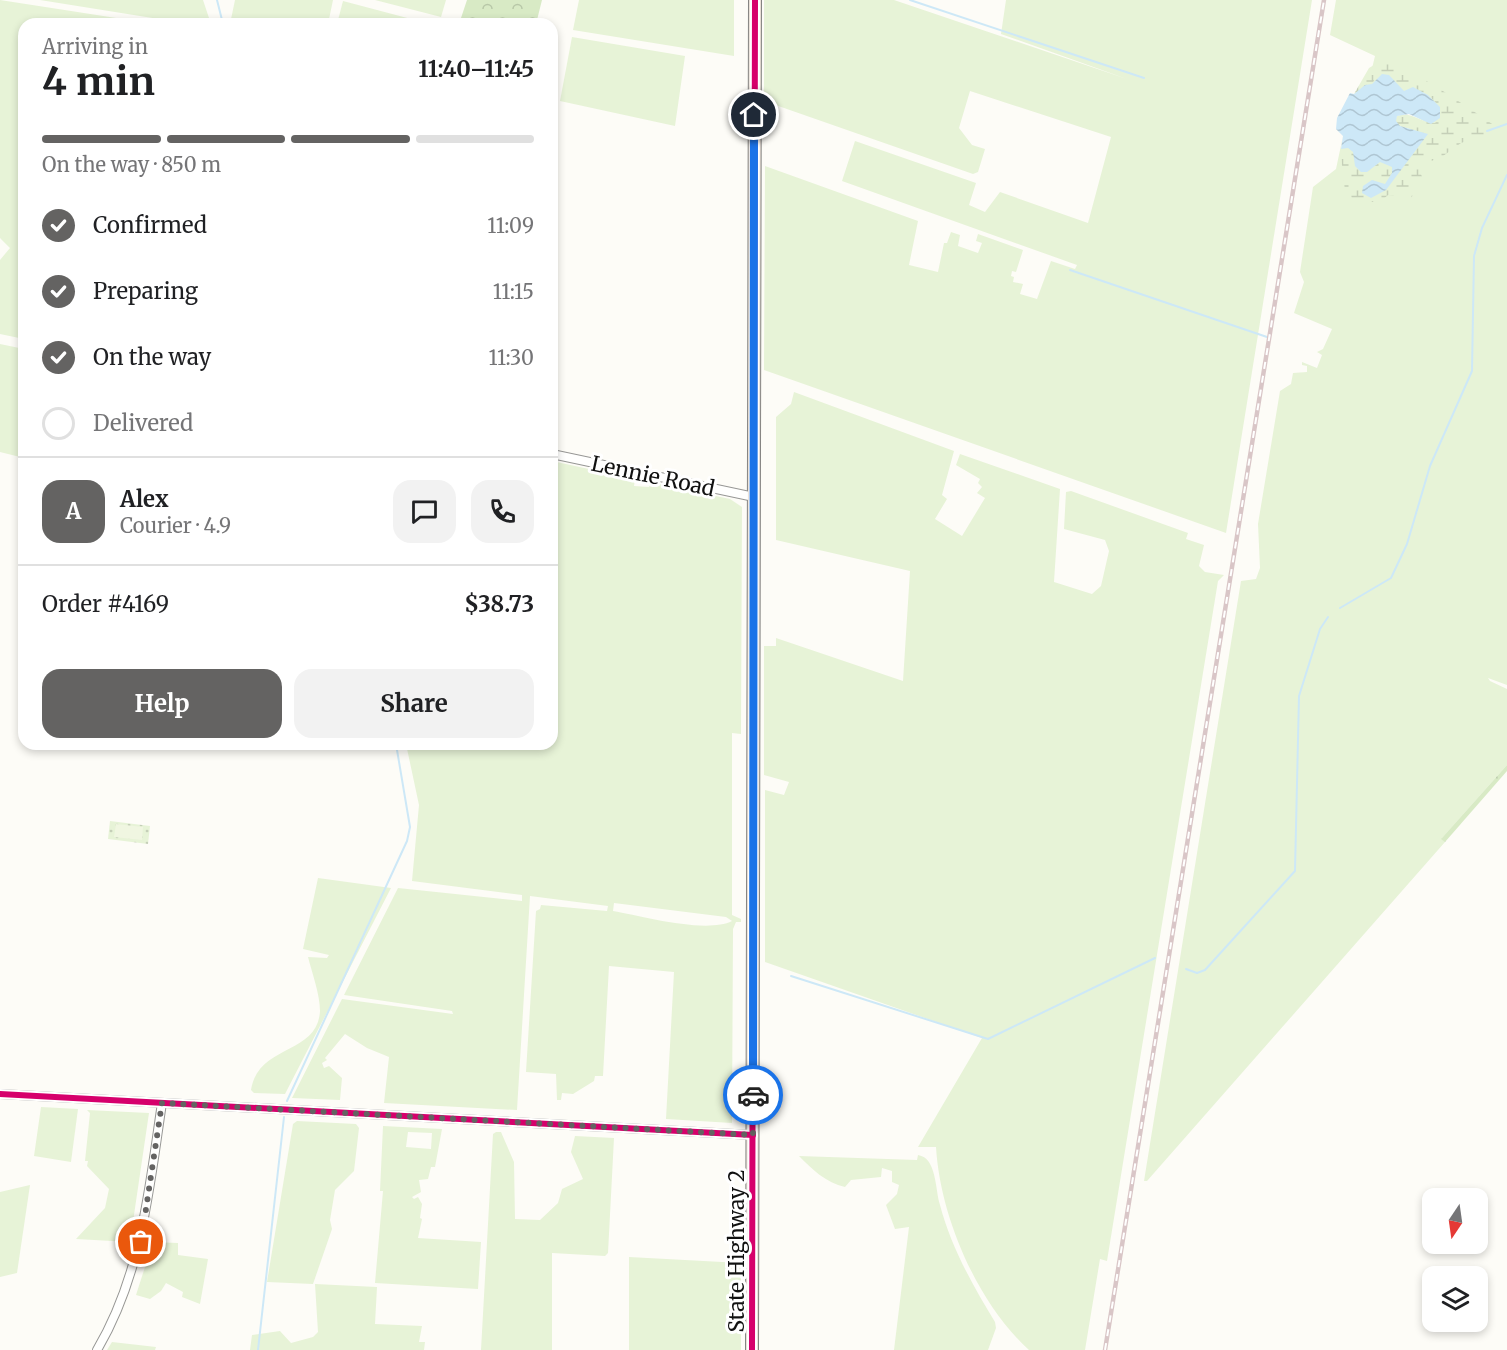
<!DOCTYPE html>
<html lang="en">
<head>
<meta charset="utf-8">
<style>
	:root { --surface:#fff; --page:#f2f2f2; --text:#202124; --muted:#757577; --line:#e0e0e0; --accent:#646362 }
	body { margin:0; font-family:Merriweather,serif; background:var(--page); color:var(--text); height:100vh; display:flex; flex-direction:column; font-size:22px; white-space:nowrap }
	* { box-sizing:border-box; margin:0 }
	p { font-size:20px; color:var(--muted) }
	.icon { flex:none; width:33px; height:33px; fill:none; stroke:currentColor; stroke-width:2; stroke-linecap:round; stroke-linejoin:round }
	.map { position:relative; flex:1; overflow:hidden }
	.drawer { position:absolute; left:18px; top:18px; width:540px; height:732px; display:flex; flex-direction:column; background:var(--surface); border-radius:18px; box-shadow:0 3px 9px #0003 }
	.drawer>* { flex:none }
	.needle { width:39px; rotate:193deg }
	.fabs { position:absolute; left:1422px; top:1188px; display:grid; gap:12px }
	.fabs a { display:grid; place-items:center; width:66px; height:66px; border-radius:12px; background:var(--surface); box-shadow:0 3px 9px #0003; font-size:30px }
	.pin { position:absolute; display:grid; place-items:center; width:51px; height:51px; color:#fff; margin:-26px; border:3px solid #fff; border-radius:50%; box-shadow:0 2px 6px #0007 }
	.courier { position:absolute; display:grid; place-items:center; width:60px; height:60px; margin:-30px; border:4px solid #1a73e8; border-radius:50%; background:#fff; color:#222; box-shadow:0 2px 8px #0007 }
	.summary em { font-style:normal; font-weight:700 }
	.summary div { display:flex; flex-direction:column-reverse }
	.summary { display:flex; align-items:center; justify-content:space-between; height:102px; padding:0 24px }
	h1 { font-size:39px; font-weight:700; line-height:45px }
	.bar { display:grid; grid-template-columns:repeat(4,1fr); gap:9px 6px; align-content:center; height:72px; padding:0 24px }
	.bar i { height:8px; border-radius:4px; background:var(--line) }
	.bar .on { background:var(--accent) }
	.bar p { grid-column:span 4 }
	.line { display:flex; align-items:center; gap:15px; padding:0 24px; border-top:2px solid var(--line) }
	.line div { flex:1 }
	.round { display:grid; place-items:center; flex:none; width:63px; height:63px; border-radius:18px; background:var(--page) }
	ol { padding:0 24px; list-style:none }
	li { display:flex; align-items:center; gap:18px; height:66px }
	li p { margin-inline-start:auto }
	li .icon { padding:6px; border-radius:50%; background:var(--accent); color:#fff; stroke-width:4 }
	li:last-child { color:var(--muted) }
	li i { width:33px; height:33px; border:3px solid var(--line); border-radius:50% }
	.action { display:flex; gap:12px; margin-top:auto; padding:12px 24px }
	.action a { flex:1; height:69px; border-radius:18px; background:var(--accent); color:#fff; font-size:24px; font-weight:700; line-height:69px; text-align:center }
	.action a+a { background:var(--page); color:var(--text) }
	.map>svg:first-child { display:block }
</style>
</head>
<body>
<div class="map">
<svg width="1507" height="1350" viewBox="0 0 1507 1350">
	<defs>
		<pattern id="forest-crowns" width="20" height="18" patternUnits="userSpaceOnUse" patternTransform="scale(1.5)"><rect width="20" height="18" fill="#d8eac5"/><path d="M2 6a3 3 0 1 1 6 0M12 15a3 3 0 1 1 6 0" fill="none" stroke="#b8c8a8"/></pattern>
		<pattern id="wetland-marsh" width="20" height="14" patternUnits="userSpaceOnUse" patternTransform="scale(1.5)"><rect width="20" height="14" fill="#e7f3d7"/><path d="M1 5h8M5 5V1M11 12h8M15 12V8" fill="none" stroke="#c5cfb8"/></pattern>
		<pattern id="park-dots" width="8" height="8" patternUnits="userSpaceOnUse" patternTransform="scale(1.5)"><rect width="8" height="8" fill="#e7f3d7"/><path d="M2 2h.1M6 6h.1" fill="none" stroke="#c5cfb8" stroke-width="1.8" stroke-linecap="round"/></pattern>
		<pattern id="water-waves" width="16" height="10" patternUnits="userSpaceOnUse" patternTransform="scale(1.5)"><rect width="16" height="10" fill="#cde8f7"/><path d="M0 5q4-4 8 0t8 0" fill="none" stroke="#afc6d3"/></pattern>
	</defs>
	<rect width="100%" height="100%" fill="#fdfcf7"/>
	<g fill="#e7f3d7" fill-rule="evenodd">
		<polygon points="0,0 155,24 24,24 24,339 0,334 0,260 10,248 0,238"/>
		<polygon points="40,0 203,0 211,24 190,24"/>
		<polygon points="235,0 333,0 328,24 230,24"/>
		<polygon points="375,0 446,0 441,17"/>
		<polygon points="579,0 734,0 734,56 573,30"/>
		<polygon points="764,0 894,0 1127,79 1001,34 1006,0 1312,0 1226,533 764,370 765,166 918,221 909,265 938,272 944,243 947,243 951,232 960,235 958,246 978,253 982,243 976,241 978,234 1023,250 1016,272 1012,271 1011,276 1014,277 1013,282 1023,284 1020,294 1037,299 1051,261 1075,269 1077,265 842,181 855,141 976,183 969,205 985,212 1000,192 1088,223 1111,137 970,91 959,128 972,145 985,149 978,172 973,174 764,101"/>
		<polygon points="1336,0 1507,0 1507,685 1488,678 1490,681 1507,689 1507,765 1442,838 1445,842 1147,1181 1144,1181 1241,581 1256,579 1260,568 1258,524 1280,391 1291,384 1293,373 1307,372 1307,366 1302,365 1302,362 1317,368 1322,355 1317,352 1323,349 1332,329 1294,313 1304,282 1300,272 1313,187 1336,169 1343,136 1341,148 1428,124 1368,85 1375,56 1330,35"/>
		<polygon points="343,1 430,24 337,24"/>
		<polygon points="572,37 685,56 675,126 560,101"/>
		<polygon points="0,344 24,349 24,458 0,452"/>
		<path d="M 794,392 L 954,451 L 942,495 L 947,499 L 935,519 L 962,536 L 985,498 L 977,493 L 982,487 L 978,483 L 980,479 L 956,465 L 960,454 L 1060,489 L 1054,582 L 1092,594 L 1101,586 L 1109,551 L 1105,540 L 1064,529 L 1066,492 L 1071,491 L 1188,533 L 1186,539 L 1204,545 L 1199,566 L 1205,572 L 1224,575 L 1218,581 L 1107,1261 L 1100,1259 L 1085,1350 L 1029,1350 C 977,1303 940,1216 936,1147 L 918,1147 L 982,1038 L 765,962 L 765,790 L 784,795 L 789,782 L 764,775 L 764,646 L 776,646 L 776,638 L 903,681 L 910,571 L 776,540 L 776,417 L 791,404 Z"/>
		<path d="M 552,461 L 635,479 L 634,486 L 649,487 L 651,482 L 730,499 L 742,507 L 741,734 L 732,733 L 732,915 L 741,919 L 741,922 L 736,922 L 733,929 L 732,1123 L 666,1119 L 674,972 L 609,966 L 603,1076 L 595,1076 L 594,1081 L 573,1094 L 562,1093 L 561,1100 L 557,1100 L 556,1074 L 526,1072 L 536,911 L 540,909 L 541,905 L 607,911 L 608,906 L 530,896 L 517,1110 L 384,1103 L 389,1057 L 367,1048 L 345,1034 L 325,1058 L 327,1060 L 322,1063 L 324,1068 L 329,1066 L 342,1078 L 340,1100 L 292,1098 L 342,999 L 453,1014 L 452,1011 L 344,995 L 398,888 L 522,901 L 522,895 L 412,881 L 419,805 L 406,744 L 552,744 ZM 614,903 L 726,917 L 732,921 C 706,934 642,916 613,911 Z"/>
		<path d="M 318,878 L 391,888 L 285,1094 L 254,1093 L 251,1090 C 258,1044 318,1055 320,1011 C 320,994 312,973 308,957 L 327,958 L 329,955 L 303,949 Z"/>
		<polygon points="41,1107 78,1109 71,1162 34,1156"/>
		<polygon points="87,1110 149,1113 130,1242 76,1239 105,1208 109,1189 87,1166 88,1161 85,1161 90,1113"/>
		<polygon points="297,1121 356,1124 359,1128 354,1171 335,1190 330,1220 332,1229 313,1284 267,1282 293,1124"/>
		<path d="M 383,1126 L 442,1129 L 435,1167 L 431,1167 L 428,1179 L 419,1180 L 421,1192 L 412,1197 L 414,1199 L 418,1197 L 422,1204 L 420,1218 L 422,1219 L 418,1238 L 481,1242 L 478,1289 L 375,1283 L 383,1191 L 380,1191 ZM 408,1132 L 432,1133 L 431,1149 L 406,1147 Z"/>
		<polygon points="496,1132 501,1132 514,1162 515,1219 540,1220 558,1203 562,1189 583,1179 571,1152 575,1136 614,1138 608,1253 605,1256 552,1253 552,1350 481,1350 493,1134"/>
		<path d="M 918,1155 C 937,1158 935,1189 940,1205 C 951,1247 973,1286 995,1322 L 996,1328 L 988,1350 L 894,1350 L 909,1227 L 895,1229 L 886,1205 L 897,1194 L 899,1185 L 892,1182 L 892,1171 L 882,1168 L 881,1177 L 851,1180 L 845,1187 C 826,1183 812,1169 799,1156 L 917,1160 Z"/>
		<polygon points="30,1185 17,1273 0,1277 0,1192"/>
		<polygon points="153,1242 178,1243 178,1255 208,1259 200,1304 182,1297 183,1292 166,1283 161,1291 150,1299 136,1295"/>
		<polygon points="629,1257 741,1263 741,1350 629,1350"/>
		<polygon points="315,1284 377,1287 375,1324 422,1326 419,1342 425,1342 424,1350 250,1350 252,1335 280,1331 291,1343 313,1337 318,1332"/>
		<polygon points="112,1342 156,1347 155,1350 107,1350"/>
	</g>
	<g fill="url(#forest-crowns)">
		<polygon points="467,0 542,0 536,24 459,24"/>
		<polygon points="1507,765 1507,771 1445,842 1441,839"/>
	</g>
	<path fill="url(#wetland-marsh)" d="M 1379,62 C 1410,64 1472,111 1500,129 L 1461,143 L 1443,156 L 1422,165 L 1420,171 L 1423,180 L 1411,198 L 1388,195 L 1381,201 L 1358,203 L 1345,192 C 1344,176 1341,164 1341,149 L 1351,150 L 1355,154 L 1355,163 L 1371,168 L 1380,162 L 1392,166 L 1392,173 L 1385,184 L 1372,180 L 1363,186 L 1363,193 L 1370,198 L 1386,190 L 1428,134 L 1399,126 L 1395,121 L 1397,116 C 1413,111 1421,124 1435,123 L 1440,118 C 1439,98 1429,97 1413,87 L 1404,91 L 1399,85 L 1376,77 L 1372,84 L 1354,94 L 1369,68 Z"/>
	<polygon fill="url(#park-dots)" points="110,821 150,826 148,844 108,839"/>
	<polygon fill="#f0f6e1" points="116,824 143,827 142,840 114,837"/>
	<polygon fill="url(#water-waves)" points="1382,74 1389,75 1404,91 1413,87 1428,95 1440,107 1440,118 1431,124 1409,114 1397,116 1396,121 1400,126 1428,134 1386,190 1371,198 1362,193 1363,186 1372,180 1385,184 1392,173 1392,167 1380,162 1367,172 1361,172 1355,166 1353,152 1348,148 1341,149 1343,136 1336,129 1337,118 1350,93 1354,94 1365,85 1372,84"/>
	<g fill="none" stroke-linecap="round" stroke-linejoin="round">
		<g stroke="#cde8f7" stroke-width="2">
			<polyline points="217,0 223,24"/>
			<polyline points="910,0 1144,78"/>
			<polyline points="1487,131 1507,124"/>
			<polyline points="1070,270 1267,337"/>
			<polyline points="1340,608 1391,578 1407,544 1430,466 1472,371 1474,256 1482,228 1507,175"/>
			<polyline points="1186,969 1197,973 1205,970 1295,871 1299,696 1320,629 1328,617"/>
			<polyline points="791,976 988,1039 1155,958"/>
			<polyline points="287,1101 407,841 410,827 396,744"/>
			<polyline points="258,1350 284,1117"/>
		</g>
		<defs>
			<g id="minor">
				<polyline points="552,454 754,497"/>
				<polyline points="0,1094 753,1135"/>
				<path d="M 97,1350 C 142,1274 149,1189 162,1103"/>
			</g>
			<polyline id="highway" points="752,1350 755,0"/>
		</defs>
		<use href="#minor" stroke="#979795" stroke-width="10"/>
		<use href="#highway" stroke="#858482" stroke-width="14"/>
		<use href="#minor" stroke="#fffffe" stroke-width="8"/>
		<use href="#highway" stroke="#eae1d8" stroke-width="12"/>
		<defs>
			<polyline id="rail" points="1105,1350 1324,0"/>
		</defs>
		<use href="#rail" stroke="#d9c6c7" stroke-width="4.5"/>
		<use href="#rail" stroke="#fff" stroke-width="2" stroke-dasharray="7" stroke-linecap="butt"/>
		<defs>
			<g id="cycleway">
				<polyline points="0,1094 753,1135"/>
				<polyline points="752,1350 755,0"/>
			</g>
		</defs>
		<use href="#cycleway" stroke="#fff" stroke-width="10"/>
		<use href="#cycleway" stroke="#d6006c" stroke-width="6"/>
	</g>
	<g fill="none" stroke-linecap="round" stroke-linejoin="round">
		<polyline stroke="#646362" stroke-width="6" stroke-dasharray="0 10.8" points="141,1242 162,1103 753,1135 753,1095"/>
		<polyline stroke="#1a73e8" stroke-width="8" points="753,1095 754,115"/>
	</g>
	<g text-anchor="middle" dominant-baseline="central" stroke-width="6" stroke-linejoin="round" paint-order="stroke">
		<g font-size="21" fill="#111" stroke="#fff">
			<text transform="translate(653 476) rotate(12)">Lennie Road</text>
			<text transform="translate(736 1251) rotate(-90)">State Highway 2</text>
		</g>
	</g>
</svg>
<div class="fabs">
<a><svg class="needle" viewBox="-14 -14 28 28"><path d="M0-13l5 13h-10z" fill="#e53935"/><path d="M0 13l5-13h-10z" fill="#757577"/></svg></a>
<a><svg class="icon" aria-label="layers" viewBox="0 0 24 24"><path d="M12 4l9 5-9 5-9-5zM3 14l9 5 9-5"/></svg></a>
</div>
<div class="pin" style="left:141px;top:1242px;background:#ea580c"><svg class="icon" aria-label="bag" viewBox="0 0 24 24"><path d="M5 8h14l-1 12H6zM9 8a3 3 0 0 1 6 0"/></svg></div>
<div class="pin" style="left:754px;top:115px;background:#1f2937"><svg class="icon" aria-label="home" viewBox="0 0 24 24"><path d="M3 11l9-7 9 7M6 9v11h12V9"/></svg></div>
<div class="courier" style="left:753px;top:1095px"><svg class="icon" aria-label="car" viewBox="0 0 24 24"><path d="M5 17H2v-5l4-1 3-4h7l3 4 3 1v5h-3M9 17h6M6 11h13"/><circle cx="7" cy="17" r="2"/><circle cx="17" cy="17" r="2"/></svg></div>
<section class="drawer">
<div class="summary"><div><h1>4 min</h1><p>Arriving in</p></div><em>11:40–11:45</em></div>
<div class="bar"><i class="on"></i><i class="on"></i><i class="on"></i><i></i><p>On the way · 850 m</p></div>
<ol>
<li><svg class="icon" aria-label="check" viewBox="0 0 24 24"><path d="M5 12l5 5 9-10"/></svg>Confirmed<p>11:09</p></li>
<li><svg class="icon" aria-label="check" viewBox="0 0 24 24"><path d="M5 12l5 5 9-10"/></svg>Preparing<p>11:15</p></li>
<li><svg class="icon" aria-label="check" viewBox="0 0 24 24"><path d="M5 12l5 5 9-10"/></svg>On the way<p>11:30</p></li>
<li><i></i>Delivered</li>
</ol>
<div class="line" style="height:108px"><b class="round" style="background:var(--accent);color:#fff">A</b><div><b>Alex</b><p>Courier · 4.9</p></div><a class="round"><svg class="icon" aria-label="chat" viewBox="0 0 24 24"><path d="M4 5h16v11H9l-5 4z"/></svg></a><a class="round"><svg class="icon" aria-label="phone" viewBox="0 0 24 24"><path d="M5 4h4l2 5-3 2q2 4 5 5l2-3 5 2v4C11 20 4 13 5 4z"/></svg></a></div>
<div class="line" style="height:78px"><div>Order #4169</div><b>$38.73</b></div>
<div class="action"><a>Help</a><a>Share</a></div>
</section>
</div>
</body>
</html>
